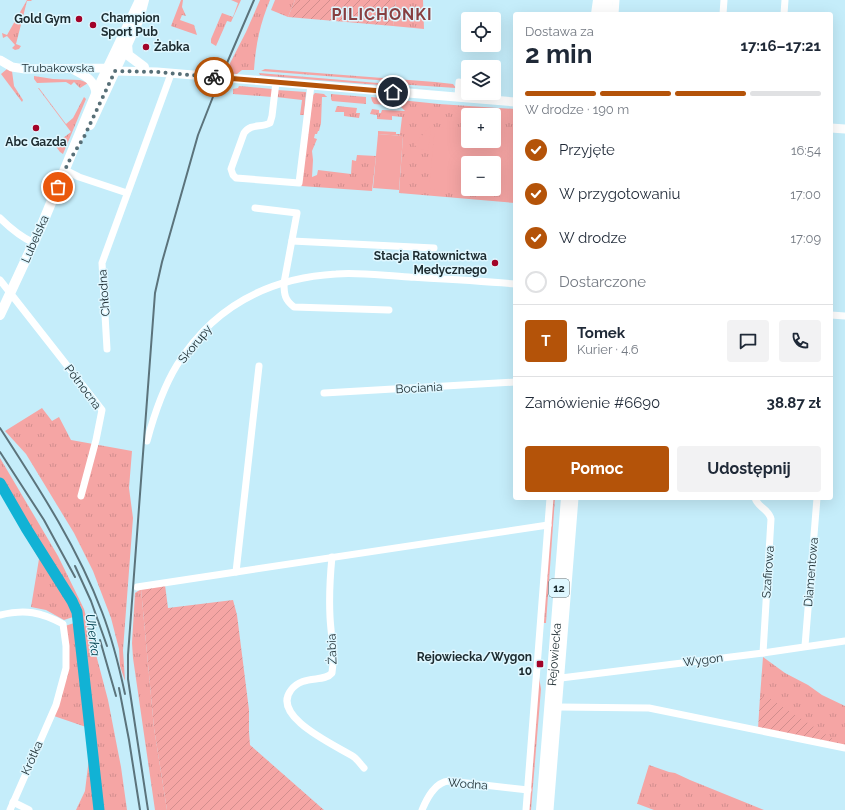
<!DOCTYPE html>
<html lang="pl">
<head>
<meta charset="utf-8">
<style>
	:root { --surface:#fff; --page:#f2f2f3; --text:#1f2937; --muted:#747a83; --line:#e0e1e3; --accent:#b45309 }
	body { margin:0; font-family:Raleway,sans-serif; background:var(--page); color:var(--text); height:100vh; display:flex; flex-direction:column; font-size:15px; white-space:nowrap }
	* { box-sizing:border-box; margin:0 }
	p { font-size:13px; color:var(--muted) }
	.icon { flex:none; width:22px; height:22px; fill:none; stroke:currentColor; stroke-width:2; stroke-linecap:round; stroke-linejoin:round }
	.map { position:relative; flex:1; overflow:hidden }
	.panel { position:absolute; left:513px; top:12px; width:320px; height:488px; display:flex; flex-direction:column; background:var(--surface); border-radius:4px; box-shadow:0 4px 16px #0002 }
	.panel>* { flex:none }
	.fabs { position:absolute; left:461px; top:12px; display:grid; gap:8px }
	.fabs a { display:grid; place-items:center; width:40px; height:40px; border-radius:4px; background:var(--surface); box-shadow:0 4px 16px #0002; font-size:20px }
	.pin { position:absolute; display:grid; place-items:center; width:34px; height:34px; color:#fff; margin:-17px; border:2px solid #fff; border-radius:50%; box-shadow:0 1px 4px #0007 }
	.courier { position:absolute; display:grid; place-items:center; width:40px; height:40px; margin:-20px; border:3px solid #b45309; border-radius:50%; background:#fff; color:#222; box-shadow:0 1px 5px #0007 }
	.overview em { font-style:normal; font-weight:700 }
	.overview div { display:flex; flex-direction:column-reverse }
	.overview { display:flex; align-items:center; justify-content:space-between; height:68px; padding:0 12px }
	h1 { font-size:26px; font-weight:700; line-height:30px }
	.bar { display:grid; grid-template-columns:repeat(4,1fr); gap:6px 4px; align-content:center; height:48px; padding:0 12px }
	.bar i { height:5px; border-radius:3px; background:var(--line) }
	.bar .current { background:var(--accent) }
	.bar p { grid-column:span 4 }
	.line { display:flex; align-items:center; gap:10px; padding:0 12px; border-top:1px solid var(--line) }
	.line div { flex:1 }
	.round { display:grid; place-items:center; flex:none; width:42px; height:42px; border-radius:4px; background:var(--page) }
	ol { padding:0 12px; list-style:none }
	li { display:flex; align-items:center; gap:12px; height:44px }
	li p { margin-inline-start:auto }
	li .icon { padding:4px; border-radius:50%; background:var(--accent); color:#fff; stroke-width:4 }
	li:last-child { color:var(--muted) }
	li i { width:22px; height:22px; border:2px solid var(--line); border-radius:50% }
	.action { display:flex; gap:8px; margin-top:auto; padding:8px 12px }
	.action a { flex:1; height:46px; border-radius:4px; background:var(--accent); color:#fff; font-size:16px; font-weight:700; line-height:46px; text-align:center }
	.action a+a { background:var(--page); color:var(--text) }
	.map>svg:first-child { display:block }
</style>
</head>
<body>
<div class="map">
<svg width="845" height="810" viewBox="0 0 845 810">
	<defs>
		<pattern id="grass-tufts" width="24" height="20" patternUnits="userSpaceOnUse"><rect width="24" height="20" fill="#f5a5a4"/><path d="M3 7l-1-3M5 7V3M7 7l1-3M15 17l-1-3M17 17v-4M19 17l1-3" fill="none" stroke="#d18e8e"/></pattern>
		<pattern id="garden-furrows" width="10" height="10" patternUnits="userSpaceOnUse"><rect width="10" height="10" fill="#f5a5a4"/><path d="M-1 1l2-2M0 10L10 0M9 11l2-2" fill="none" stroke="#d18e8e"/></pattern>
	</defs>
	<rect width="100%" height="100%" fill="#c5edfa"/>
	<g fill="url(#grass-tufts)" fill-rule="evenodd">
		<polygon points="27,0 32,0 31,1 27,1 16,44 21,46 19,49 15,50 12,48 15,45 7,36 3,38 2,33 7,35"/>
		<polygon points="181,0 183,0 182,7 186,16 182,15 180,20 194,25 197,35 171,26"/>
		<polygon points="231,0 241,0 231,22 227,21 216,46 211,43 211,39 222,13 233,17 238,3"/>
		<path d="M 260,0 L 270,0 C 260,24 256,43 254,70 L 242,70 L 237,74 L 225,73 L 246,32 Z"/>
		<polygon points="275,0 295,0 288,17 271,10"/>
		<polygon points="396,0 423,0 424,29 393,26"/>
		<polygon points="7,69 12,71 14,86 23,100 22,102 1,74"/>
		<polygon points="265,69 435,82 453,84 456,88 397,84 377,80 261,71"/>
		<polygon points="259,73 378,83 395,86 455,91 267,76 260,75"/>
		<polygon points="34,76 53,79 80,80 88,83 80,88 74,82 71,85 66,82 37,83 34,79"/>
		<polygon points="239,86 272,89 272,97 233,94 233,89 238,88"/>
		<polygon points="38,88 39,88 66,124 73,118 84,97 86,99 63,154 60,152 49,137 55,144 71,132"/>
		<polygon points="277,90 306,92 304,115 300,115 302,100 276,97"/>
		<polygon points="315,93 324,94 327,97 322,97 321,123 319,131 318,131 317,134 315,134 314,138 317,139 312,151 313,160 312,177 317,175 318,170 351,174 352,160 356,161 357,155 376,156 372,191 301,186 313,95"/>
		<polygon points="331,94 366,97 366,104 332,101 331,99"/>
		<path d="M 371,97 L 439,104 L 515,109 L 515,203 L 399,193 L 403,136 L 378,134 L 378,131 L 396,132 L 396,134 L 400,134 L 402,117 L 392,116 L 392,120 L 377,119 L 377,115 L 370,114 L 372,109 L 379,110 L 379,113 L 381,113 L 382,110 L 405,111 L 400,106 L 374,104 L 372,101 ZM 468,115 L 494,115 L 494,141 L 468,141 ZM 468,163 L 494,163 L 494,189 L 468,189 Z"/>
		<polygon points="337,106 357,108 356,113 360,113 359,118 344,116 344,112 335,112"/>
		<polygon points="42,408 52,421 59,417 71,440 132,451 129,488 133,518 123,650 125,681 120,666 119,649 111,618 93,571 74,533 26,454 5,431"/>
		<polygon points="0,458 58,556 84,609 108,700 121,767 127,810 76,810 85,791 89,758 86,727 54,716 62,690 65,626 74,623 73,617 64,620 46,610 31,607 39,559 0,492"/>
		<polygon points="552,498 555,498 546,623 543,623"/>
		<polygon points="141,589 154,728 167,810 155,810 133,658 132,643 135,593"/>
		<polygon points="763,657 785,673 808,685 822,695 845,706 845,747 760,697"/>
		<polygon points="539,677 541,689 531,810 528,810"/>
		<polygon points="649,765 669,772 675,773 690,780 764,810 654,810 638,804 637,804"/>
	</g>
	<g fill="url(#garden-furrows)">
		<polygon points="295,0 396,0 393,26 288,17"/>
		<polygon points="165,585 168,608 233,600 237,615 249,710 249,732 250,745 324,810 167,810 154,728 141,589"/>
		<polygon points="760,697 769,698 839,743 840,746 758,729"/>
	</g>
	<g fill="#f5a5a4" fill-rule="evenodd">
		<polygon points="430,126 431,127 428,151 421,149 414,145"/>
		<path d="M 435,127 L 468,130 L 468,141 L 494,141 L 494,132 L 515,134 L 515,197 L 437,190 L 429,188 ZM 468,163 L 494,163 L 494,189 L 468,189 Z"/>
		<polygon points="378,134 403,136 399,190 373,188"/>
	</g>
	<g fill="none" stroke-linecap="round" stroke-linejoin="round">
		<polyline stroke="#11b2d5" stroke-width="11" points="0,483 26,528 72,601 77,612 99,810"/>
		<g stroke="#fff" stroke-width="7">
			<polyline points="615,14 616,0"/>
			<polyline points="723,14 724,0"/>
			<polyline points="784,14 785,0"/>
			<path d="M 276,82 L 272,116 L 270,123 C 261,128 251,123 244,133 L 231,169 L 233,175 L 236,178 L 299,183 L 311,85"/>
			<polyline points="458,97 459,82"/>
			<polyline points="65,170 79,177 127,193"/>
			<path d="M 255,208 L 297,213 L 284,283 C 284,295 285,300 294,307 L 389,310"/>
			<path d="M 0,218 C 10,228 21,237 34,243"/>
			<polyline points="292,241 434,248"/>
			<polyline points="0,280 102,410 96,440 81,496"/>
			<polyline points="831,315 845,316"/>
			<polyline points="107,349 102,263 171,74"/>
			<polyline points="259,366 236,572 548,525"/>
			<polyline points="324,393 515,382"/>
			<path d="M 147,441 C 154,415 163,388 177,365 C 214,306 268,278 336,274 C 360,272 385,276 409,277 C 444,279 480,281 515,284"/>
			<path d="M 755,498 C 758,508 769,509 771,519 L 763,653"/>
			<path d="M 332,557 C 330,577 329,597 330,617 C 331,636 335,654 332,673 C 324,683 303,674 291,690 C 270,717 337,746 354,757 C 358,760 361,765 364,768"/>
			<polyline points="137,587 236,572"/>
			<path d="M 0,615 C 25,609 41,612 63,624 L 66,646 L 66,668 L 56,705 L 10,810"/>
			<polyline points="805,646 817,498"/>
			<polyline points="561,678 763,653 845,641"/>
			<polyline points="559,707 649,708 845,748"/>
			<polyline points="13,802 29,810"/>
			<path d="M 422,810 C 427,798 435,782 449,781 L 528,790"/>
			<polyline points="526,810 550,498"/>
			<polyline points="550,810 575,498"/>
		</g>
		<g stroke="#fff" stroke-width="9">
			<polyline points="0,60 12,67 25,69 108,68 113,66"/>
			<polyline points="110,69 115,71 157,72 515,102"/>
			<path d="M 74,70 C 85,76 94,79 96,93"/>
			<polyline points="831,128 845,129"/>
		</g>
		<g stroke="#fff" stroke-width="10">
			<polyline points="127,44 128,55 144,67"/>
			<polyline points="90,125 139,19 144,0"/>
			<polyline points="0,315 41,227 101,82 140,0"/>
		</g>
		<g stroke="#fff" stroke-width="12">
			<polyline points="597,14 599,0"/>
			<polyline points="606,14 607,0"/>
			<path id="s1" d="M 542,810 L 567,498"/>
		</g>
		<g stroke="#5b737b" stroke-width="2">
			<path d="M 0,428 C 38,487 77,546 102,612 C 112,638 119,666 125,694"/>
			<polyline points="0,452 44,520 75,577"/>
			<polyline points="75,566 91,601 107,646"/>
			<polyline points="100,640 116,696"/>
			<polyline points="119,688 129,740 140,810"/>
			<polyline points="148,810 128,679 128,655 155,293 162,262 198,135 218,84 254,0"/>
		</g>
	</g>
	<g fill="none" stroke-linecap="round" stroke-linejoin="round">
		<polyline stroke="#576f77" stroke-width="4" stroke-dasharray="0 7.2" points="58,187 68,163 84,137 115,71 157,72 214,77"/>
		<polyline stroke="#b45309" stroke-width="5" points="214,77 393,92"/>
	</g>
	<g fill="#a20328" stroke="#dff7ff" stroke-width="1.5">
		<circle cx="79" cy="19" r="4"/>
		<circle cx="93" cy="25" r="4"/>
		<circle cx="146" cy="47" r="4"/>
		<circle cx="36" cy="128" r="4"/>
		<circle cx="495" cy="263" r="4"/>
		<rect x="536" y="660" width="8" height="8" rx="2"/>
	</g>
	<g text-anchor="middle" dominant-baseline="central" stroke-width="3" stroke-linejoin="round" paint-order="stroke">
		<rect fill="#dff7ff" stroke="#56686e" stroke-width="1" x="549" y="579" width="20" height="18" rx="3"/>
		<g font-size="11" font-weight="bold" fill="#1c2b30">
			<text x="559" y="588">12</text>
		</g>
		<g font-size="12" font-weight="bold" fill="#1c2b30" stroke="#dff7ff" text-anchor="end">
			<text x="101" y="18" text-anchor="start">Champion<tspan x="101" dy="14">Sport Pub</tspan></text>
			<text x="71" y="19">Gold Gym</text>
			<text x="154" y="47" text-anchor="start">Żabka</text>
			<text x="36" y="142" text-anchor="middle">Abc Gazda</text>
			<text x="487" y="256">Stacja Ratownictwa<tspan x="487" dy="14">Medycznego</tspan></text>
			<text x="532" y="657">Rejowiecka/Wygon<tspan x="532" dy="14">10</tspan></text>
		</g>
		<g font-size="12" fill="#1c2b30" stroke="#dff7ff">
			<text x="58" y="68">Trubakowska</text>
			<text transform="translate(35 239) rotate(-66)">Lubelska</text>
			<text transform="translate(104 293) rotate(-94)">Chłodna</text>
			<text transform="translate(195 344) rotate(-51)">Skorupy</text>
			<text transform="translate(83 387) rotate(53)">Północna</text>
			<text transform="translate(419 388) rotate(-3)">Bociania</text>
			<text transform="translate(768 572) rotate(-86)">Szafirowa</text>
			<text transform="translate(811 572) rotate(-85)">Diamentowa</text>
			<text transform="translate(332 649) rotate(-92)">Żabia</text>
			<text stroke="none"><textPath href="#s1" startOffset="156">Rejowiecka</textPath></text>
			<text transform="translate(703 660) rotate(-7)">Wygon</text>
			<text transform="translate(32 758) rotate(-66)">Krótka</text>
			<text transform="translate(468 784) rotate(4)">Wodna</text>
		</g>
		<g font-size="13" font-style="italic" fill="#00404f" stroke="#dff7ff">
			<text transform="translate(93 635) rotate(82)">Uherka</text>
		</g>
		<g font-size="16" font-weight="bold" letter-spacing="1" fill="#873e40" stroke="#dff7ff">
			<text x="382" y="14">PILICHONKI</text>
		</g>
	</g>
</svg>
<div class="fabs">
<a><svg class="icon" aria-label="locate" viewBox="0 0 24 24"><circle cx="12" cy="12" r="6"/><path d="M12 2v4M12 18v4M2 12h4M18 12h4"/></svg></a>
<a><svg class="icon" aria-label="layers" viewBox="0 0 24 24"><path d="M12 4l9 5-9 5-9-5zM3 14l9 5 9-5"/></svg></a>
<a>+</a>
<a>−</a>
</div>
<div class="pin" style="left:58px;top:187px;background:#ea580c"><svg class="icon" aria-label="bag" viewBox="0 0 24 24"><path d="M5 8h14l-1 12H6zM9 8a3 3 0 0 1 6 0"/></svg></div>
<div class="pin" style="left:393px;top:92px;background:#1f2937"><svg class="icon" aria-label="home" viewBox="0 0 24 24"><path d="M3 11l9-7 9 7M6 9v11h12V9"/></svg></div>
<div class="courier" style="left:214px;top:77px"><svg class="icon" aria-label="bike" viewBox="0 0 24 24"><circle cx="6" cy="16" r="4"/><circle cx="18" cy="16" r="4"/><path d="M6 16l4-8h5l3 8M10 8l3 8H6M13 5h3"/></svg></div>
<section class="panel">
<div class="overview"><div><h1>2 min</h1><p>Dostawa za</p></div><em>17:16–17:21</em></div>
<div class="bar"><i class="current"></i><i class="current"></i><i class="current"></i><i></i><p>W drodze · 190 m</p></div>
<ol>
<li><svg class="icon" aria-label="check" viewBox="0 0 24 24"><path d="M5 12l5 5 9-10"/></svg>Przyjęte<p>16:54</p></li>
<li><svg class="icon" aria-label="check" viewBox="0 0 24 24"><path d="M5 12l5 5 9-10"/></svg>W przygotowaniu<p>17:00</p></li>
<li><svg class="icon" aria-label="check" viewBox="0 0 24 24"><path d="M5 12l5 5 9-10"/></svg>W drodze<p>17:09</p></li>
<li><i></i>Dostarczone</li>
</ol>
<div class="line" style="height:72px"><b class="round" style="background:var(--accent);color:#fff">T</b><div><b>Tomek</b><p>Kurier · 4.6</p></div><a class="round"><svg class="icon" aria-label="chat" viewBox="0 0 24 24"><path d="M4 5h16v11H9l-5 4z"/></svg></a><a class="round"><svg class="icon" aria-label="phone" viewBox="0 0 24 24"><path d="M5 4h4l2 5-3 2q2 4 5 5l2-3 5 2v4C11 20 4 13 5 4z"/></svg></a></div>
<div class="line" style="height:52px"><div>Zamówienie #6690</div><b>38.87 zł</b></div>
<div class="action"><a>Pomoc</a><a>Udostępnij</a></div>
</section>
</div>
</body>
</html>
